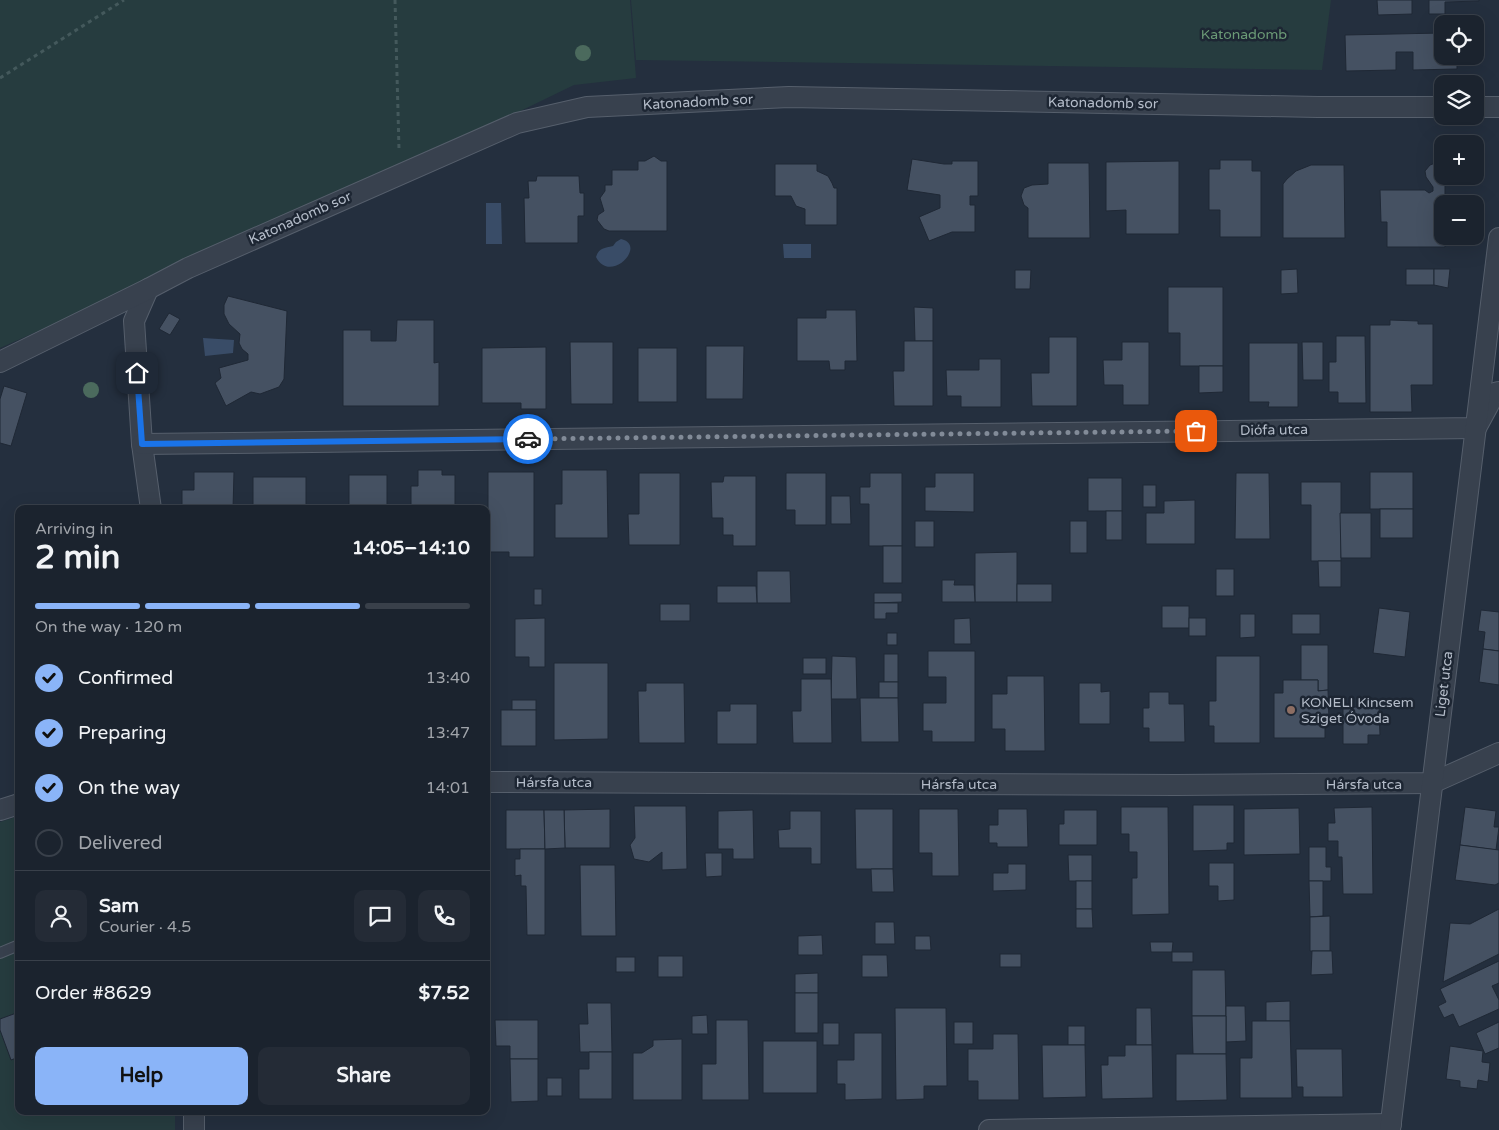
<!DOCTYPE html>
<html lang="en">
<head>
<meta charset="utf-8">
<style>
	:root { --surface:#1b232e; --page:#242b36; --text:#f1f3f6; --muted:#a0a4aa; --line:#39404a; --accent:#8ab4f8 }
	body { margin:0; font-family:"Varela Round",sans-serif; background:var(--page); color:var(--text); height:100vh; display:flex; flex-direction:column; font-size:19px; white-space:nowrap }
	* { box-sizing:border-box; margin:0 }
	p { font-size:16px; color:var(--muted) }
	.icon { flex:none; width:28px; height:28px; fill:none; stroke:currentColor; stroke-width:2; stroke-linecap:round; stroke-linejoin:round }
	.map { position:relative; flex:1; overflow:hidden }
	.panel { position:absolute; left:15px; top:505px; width:475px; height:610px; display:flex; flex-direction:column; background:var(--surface); border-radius:10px; box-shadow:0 5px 20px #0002,0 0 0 1px var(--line) }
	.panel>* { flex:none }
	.tools { position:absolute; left:1434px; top:15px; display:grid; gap:10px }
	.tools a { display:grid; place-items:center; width:50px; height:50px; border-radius:10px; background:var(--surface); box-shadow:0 5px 20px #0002,0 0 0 1px var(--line); font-size:25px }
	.pin { position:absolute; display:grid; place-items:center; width:42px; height:42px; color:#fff; margin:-21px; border-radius:10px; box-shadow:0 2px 8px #0006 }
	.courier { position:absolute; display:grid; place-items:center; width:50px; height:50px; margin:-25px; border:4px solid #1a73e8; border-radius:50%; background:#fff; color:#222; box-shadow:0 1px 6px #0007 }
	.head em { font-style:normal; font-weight:700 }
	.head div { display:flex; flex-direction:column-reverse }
	.head { display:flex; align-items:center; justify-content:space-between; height:85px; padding:0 20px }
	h1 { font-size:32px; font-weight:700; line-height:38px }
	.bar { display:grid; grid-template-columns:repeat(4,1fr); gap:8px 5px; align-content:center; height:60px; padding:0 20px }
	.bar i { height:6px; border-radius:4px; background:var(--line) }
	.bar .selected { background:var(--accent) }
	.bar p { grid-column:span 4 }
	.line { display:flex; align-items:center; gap:12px; padding:0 20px; border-top:1px solid var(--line) }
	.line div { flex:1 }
	.round { display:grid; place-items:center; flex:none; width:52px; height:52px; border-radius:10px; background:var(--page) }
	ol { padding:0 20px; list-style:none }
	li { display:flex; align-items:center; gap:15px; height:55px }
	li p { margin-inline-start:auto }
	li .icon { padding:5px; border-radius:50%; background:var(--accent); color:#111; stroke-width:4 }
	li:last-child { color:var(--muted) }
	li i { width:28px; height:28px; border:2px solid var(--line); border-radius:50% }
	.cta { display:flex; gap:10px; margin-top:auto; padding:10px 20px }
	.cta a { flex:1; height:58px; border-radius:10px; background:var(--accent); color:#111; font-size:20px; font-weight:700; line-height:58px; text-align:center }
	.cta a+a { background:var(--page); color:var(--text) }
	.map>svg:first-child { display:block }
</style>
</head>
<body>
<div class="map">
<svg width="1499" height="1130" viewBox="0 0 1499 1130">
	<rect width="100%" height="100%" fill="#242f3e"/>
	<g fill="#263c3f">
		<polygon points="0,0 630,0 636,78 574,85 365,186 0,348"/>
		<polygon points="631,0 1331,0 1322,70 636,60"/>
		<polygon points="19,816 19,1111 175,1111 175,1130 0,1130 0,822"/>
	</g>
	<g fill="#394c67">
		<polygon points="486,203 501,203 502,244 486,244"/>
		<path d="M 621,239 C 648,245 610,285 596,257 C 599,248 604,248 613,246 L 616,242 Z"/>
		<polygon points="783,244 811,244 811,258 784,258"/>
		<polygon points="203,338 234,340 233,353 205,356"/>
	</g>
	<g fill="#455162" stroke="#1f2835">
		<polygon points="1377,0 1412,0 1412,14 1378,15"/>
		<polygon points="1429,0 1479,0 1479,1 1445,2 1445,14 1429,14"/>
		<polygon points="1442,33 1442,56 1457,56 1457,69 1413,70 1413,52 1396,52 1396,70 1346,71 1345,35"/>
		<polygon points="654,156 661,161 667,161 667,231 609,231 604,229 597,220 598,215 604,211 600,198 605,191 605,185 612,185 612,170 638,170 638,161 645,161"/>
		<polygon points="912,159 944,164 952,164 952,161 978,161 978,196 970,196 970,205 975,205 975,232 952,232 929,241 919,217 940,208 940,195 907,190"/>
		<polygon points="1220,160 1252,160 1252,171 1261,171 1261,237 1220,237 1220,210 1209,210 1209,169 1220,169"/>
		<polygon points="1179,161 1179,234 1126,234 1126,210 1106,211 1106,162"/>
		<polygon points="1438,162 1442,163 1442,176 1450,176 1450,179 1445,184 1445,204 1442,204 1442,236 1445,236 1445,247 1387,247 1387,222 1381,222 1380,190 1425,190 1429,193 1433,191 1433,187 1426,177 1425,171 1430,165"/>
		<polygon points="1048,163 1089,163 1090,238 1028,238 1028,208 1024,205 1021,196 1024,188 1032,185 1048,184"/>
		<polygon points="775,164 817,164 817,171 828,176 832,183 834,188 837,188 837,225 805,225 805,209 796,206 791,196 775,196"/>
		<polygon points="1311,165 1344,165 1345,238 1283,238 1283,184 1287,179 1296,171"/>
		<polygon points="537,176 579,176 580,193 584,193 584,216 578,216 578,243 525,243 524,198 529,198 528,181 536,181"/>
		<polygon points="1297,269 1298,293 1281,294 1281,270"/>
		<rect x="1406" y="269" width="28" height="16"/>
		<polygon points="1434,269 1450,269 1448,288 1434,285"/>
		<polygon points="1015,270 1031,270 1030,289 1015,289"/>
		<polygon points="1168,287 1223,287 1223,366 1180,366 1180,333 1168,333"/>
		<polygon points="228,296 287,311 284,379 279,387 260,394 251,392 226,406 215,383 221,378 219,368 248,360 248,354 242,349 239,343 240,334 229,324 224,314 224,305"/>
		<polygon points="914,307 933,308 933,341 915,341"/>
		<polygon points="826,310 856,310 857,361 845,361 845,370 830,370 829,361 797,361 797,318 826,318"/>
		<polygon points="169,313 180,319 170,335 159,329"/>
		<polygon points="397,320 434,320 434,363 439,362 439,406 343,406 343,330 371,330 371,341 396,341"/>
		<polygon points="1390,320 1418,321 1418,324 1433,324 1433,385 1411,385 1412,412 1370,412 1370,325 1390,325"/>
		<polygon points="1336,336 1365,336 1366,403 1338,403 1338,392 1329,392 1329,362 1336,362"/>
		<polygon points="1049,337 1077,337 1077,406 1032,406 1031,373 1049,373"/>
		<polygon points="904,341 933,341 933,406 894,406 893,371 904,371"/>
		<polygon points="570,342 613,342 613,404 571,404"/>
		<polygon points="1122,342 1149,342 1149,405 1123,405 1123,385 1104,385 1103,360 1122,360"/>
		<polygon points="1302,342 1323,342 1323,380 1303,380"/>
		<polygon points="1249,343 1298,343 1298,407 1268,407 1269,402 1249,402"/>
		<polygon points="706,346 744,346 743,399 706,399"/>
		<polygon points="546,347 546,409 521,409 521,403 482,403 482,348"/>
		<rect x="638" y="348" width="39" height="54"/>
		<polygon points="979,359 1001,359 1001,407 961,407 961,396 947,396 946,370 979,370"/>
		<polygon points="1199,366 1223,366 1223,392 1199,393"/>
		<polygon points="4,386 27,393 11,446 0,443 0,399"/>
		<polygon points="418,470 442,470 442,475 455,475 455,509 418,509 418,505 411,505 411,486 418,486"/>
		<polygon points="562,470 607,470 608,538 555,538 555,504 562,504"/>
		<polygon points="194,472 234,472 233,509 182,509 182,490 194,490"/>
		<polygon points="488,472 534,472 534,557 509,557 509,552 488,552"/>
		<rect x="1370" y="472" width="43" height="37"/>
		<polygon points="639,473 680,473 680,545 629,545 628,514 639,514"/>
		<polygon points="786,473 826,473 826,525 795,525 795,510 786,510"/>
		<polygon points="870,473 902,473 902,546 869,546 869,504 860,504 860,487 870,487"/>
		<polygon points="935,473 974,473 974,512 925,511 925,487 935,487"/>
		<polygon points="1236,473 1269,473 1270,539 1235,539"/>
		<rect x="349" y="475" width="38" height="34"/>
		<polygon points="724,476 756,476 756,546 733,546 733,535 723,535 723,518 712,518 711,482 723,482"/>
		<rect x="253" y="477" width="53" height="32"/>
		<rect x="1088" y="478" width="34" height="33"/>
		<polygon points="1301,482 1341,482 1341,561 1311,561 1311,505 1301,505"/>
		<rect x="1143" y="485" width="13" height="22"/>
		<polygon points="831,496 850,496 851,524 831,524"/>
		<polygon points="1195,500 1195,544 1146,544 1146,513 1164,513 1164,501"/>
		<rect x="1380" y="509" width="33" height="29"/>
		<rect x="1106" y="511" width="16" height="29"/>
		<polygon points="1340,513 1371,513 1371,558 1341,558"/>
		<rect x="915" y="521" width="19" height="26"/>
		<rect x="1070" y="521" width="17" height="32"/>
		<rect x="883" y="546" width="19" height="37"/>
		<polygon points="1017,552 1017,602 975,602 975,553"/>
		<polygon points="1318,561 1341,561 1341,587 1319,587"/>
		<rect x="1216" y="569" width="18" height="27"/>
		<polygon points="757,571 790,571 791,603 757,603"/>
		<rect x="486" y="576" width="4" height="29"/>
		<polygon points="942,580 955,580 954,585 974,585 975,602 942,602"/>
		<rect x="1017" y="584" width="35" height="18"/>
		<polygon points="717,586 756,586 757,603 717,603"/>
		<rect x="534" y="589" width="8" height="16"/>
		<polygon points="874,593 902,593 902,602 874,603"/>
		<polygon points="874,603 898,603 898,613 886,613 886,619 874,619"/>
		<rect x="660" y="604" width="30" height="17"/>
		<rect x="1162" y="606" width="27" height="22"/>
		<polygon points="1379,608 1410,612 1405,657 1373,653"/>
		<polygon points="1481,610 1499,612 1499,651 1483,649 1485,632 1478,631"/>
		<polygon points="1240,614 1255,614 1255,637 1240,638"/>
		<rect x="1292" y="614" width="28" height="20"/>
		<polygon points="545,618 545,667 529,667 529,657 515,657 515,619"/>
		<polygon points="970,618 971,644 954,644 954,619"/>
		<rect x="1189" y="618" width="17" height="18"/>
		<rect x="887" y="633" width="10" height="12"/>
		<polygon points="1301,645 1328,645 1328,690 1318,691 1318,680 1301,680"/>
		<polygon points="1483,649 1499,651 1499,685 1479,682"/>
		<polygon points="928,651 975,651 975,742 932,742 932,731 923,731 923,703 946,703 946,677 928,677"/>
		<rect x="884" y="654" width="14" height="28"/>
		<polygon points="832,656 856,657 857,699 831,699"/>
		<polygon points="1216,656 1260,656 1260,743 1214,743 1214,726 1209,726 1209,701 1216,701"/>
		<rect x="803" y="658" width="23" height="16"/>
		<polygon points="554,663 608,663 608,739 554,740"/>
		<polygon points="1007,676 1044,676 1045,751 1005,751 1005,729 992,729 992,694 1007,694"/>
		<polygon points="801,679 831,679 832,743 793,743 792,711 801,711"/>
		<polygon points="1283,680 1318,680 1318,691 1328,690 1329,721 1325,721 1325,738 1274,738 1274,693 1283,693"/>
		<rect x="879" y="682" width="19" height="16"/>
		<polygon points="646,683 684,683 685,743 639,743 638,691 646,691"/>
		<polygon points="1079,683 1101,683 1101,692 1110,691 1110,724 1079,724"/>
		<polygon points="1149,692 1169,692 1169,704 1184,704 1185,742 1149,742 1149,728 1143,728 1143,708 1149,708"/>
		<polygon points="860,698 898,698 899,742 861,742"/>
		<rect x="512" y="700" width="24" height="10"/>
		<polygon points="730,704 757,704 757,744 717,744 717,711 730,711"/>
		<polygon points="1343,707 1379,707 1380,735 1368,735 1368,744 1343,744"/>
		<rect x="501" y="710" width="35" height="36"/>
		<polygon points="1193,805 1234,805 1234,843 1227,843 1227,850 1193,851"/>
		<polygon points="634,806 686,806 687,869 662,870 662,852 649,862 634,859 630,845 635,838"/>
		<polygon points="1121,807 1168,807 1169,914 1132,915 1132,878 1137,878 1137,852 1129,852 1129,834 1121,834"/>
		<polygon points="1372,807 1373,894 1343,894 1342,857 1338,857 1338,841 1328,841 1328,823 1335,823 1334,808"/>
		<polygon points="1465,807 1496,811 1494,827 1499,827 1496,850 1460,845"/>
		<polygon points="1299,808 1300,854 1244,855 1244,809"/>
		<polygon points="610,809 610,848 565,848 564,810"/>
		<polygon points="855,809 893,809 893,869 856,869"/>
		<polygon points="919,809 958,809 959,876 932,876 932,853 919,853"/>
		<polygon points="998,809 1027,809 1028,847 997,847 997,843 989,843 989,825 998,825"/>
		<polygon points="506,810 544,810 545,849 506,849"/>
		<polygon points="544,810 564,810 565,848 545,849"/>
		<polygon points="753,810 754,859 733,859 733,849 718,849 718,811"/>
		<polygon points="1064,810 1097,810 1097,845 1059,845 1059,824 1064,824"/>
		<polygon points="790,811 821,811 821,864 811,864 811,848 779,848 778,830 790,829"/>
		<polygon points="1460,845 1499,850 1499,883 1495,885 1455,880"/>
		<polygon points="1309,847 1326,847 1326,867 1331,867 1331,881 1309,881"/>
		<polygon points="520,849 545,849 545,935 527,935 526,886 521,886 521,875 515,876 515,859 520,859"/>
		<polygon points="705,853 722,853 722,876 706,877"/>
		<polygon points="1068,855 1092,855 1092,881 1069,881"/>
		<polygon points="1209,863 1234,863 1234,900 1218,901 1218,886 1209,886"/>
		<polygon points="1008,864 1026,864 1026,890 993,891 993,873 1008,873"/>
		<polygon points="580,865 615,865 616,936 581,936"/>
		<polygon points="871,869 893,869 894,892 872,892"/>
		<rect x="1076" y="881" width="16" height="28"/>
		<polygon points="1309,881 1323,881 1323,916 1310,917"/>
		<polygon points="1076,909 1092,909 1093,928 1076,928"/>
		<polygon points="1499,909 1499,954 1443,982 1450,923 1470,924"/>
		<polygon points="1330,916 1330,951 1310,951 1310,917"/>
		<polygon points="875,922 894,922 895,944 875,944"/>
		<polygon points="822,935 823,955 798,955 798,936"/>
		<polygon points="915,936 930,936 931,950 915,950"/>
		<polygon points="1150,942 1173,942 1172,952 1151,952"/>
		<polygon points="1312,951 1332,951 1333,974 1311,975"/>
		<rect x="1172" y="952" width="21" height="10"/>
		<rect x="1000" y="954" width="21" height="13"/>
		<polygon points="862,955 887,955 888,977 862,977"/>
		<rect x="658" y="956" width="25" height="21"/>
		<rect x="616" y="957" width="19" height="15"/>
		<polygon points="1499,961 1499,983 1492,986 1499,1000 1499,1009 1459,1027 1453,1014 1444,1018 1438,1006 1446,1002 1440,989"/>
		<polygon points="1192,970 1225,970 1226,1016 1192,1016"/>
		<polygon points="818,973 818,993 795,993 795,974"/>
		<rect x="795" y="993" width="23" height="40"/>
		<polygon points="1290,1001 1290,1021 1266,1021 1266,1002"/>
		<polygon points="587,1003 611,1003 612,1052 580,1052 579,1024 588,1024"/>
		<polygon points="1226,1006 1245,1006 1246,1041 1226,1042"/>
		<polygon points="895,1008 946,1008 947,1086 924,1086 924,1099 896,1100"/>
		<polygon points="1136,1008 1151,1008 1152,1045 1136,1045"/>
		<polygon points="19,1012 19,1057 11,1060 0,1030 0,1019"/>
		<polygon points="707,1015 708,1034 692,1034 692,1016"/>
		<polygon points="1192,1016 1226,1016 1226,1054 1193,1054"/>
		<polygon points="495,1020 538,1020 538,1059 510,1059 510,1046 496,1046"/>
		<polygon points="716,1020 748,1020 749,1100 702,1100 702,1064 716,1064"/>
		<polygon points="1252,1021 1290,1021 1292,1098 1240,1098 1240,1058 1252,1058"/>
		<rect x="954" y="1022" width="19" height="22"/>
		<polygon points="1499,1022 1499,1048 1485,1054 1476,1033"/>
		<rect x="823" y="1023" width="16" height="22"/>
		<rect x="1068" y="1026" width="17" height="19"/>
		<polygon points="854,1033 882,1033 882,1099 845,1100 845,1084 837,1084 837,1060 854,1060"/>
		<polygon points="993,1034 1018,1034 1019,1100 978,1100 978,1081 968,1081 968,1049 993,1049"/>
		<polygon points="682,1039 682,1100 633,1100 633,1053 642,1053 653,1046 653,1040"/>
		<rect x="763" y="1041" width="54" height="52"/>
		<polygon points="1042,1045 1085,1045 1086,1097 1043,1098"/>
		<polygon points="1125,1045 1152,1045 1153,1098 1102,1099 1101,1065 1108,1065 1108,1056 1125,1056"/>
		<polygon points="1450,1046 1483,1051 1482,1062 1490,1063 1488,1082 1478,1080 1477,1089 1460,1087 1460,1081 1446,1079"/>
		<polygon points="1296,1049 1342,1049 1343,1097 1303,1097 1303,1087 1297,1087"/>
		<polygon points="589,1052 612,1052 612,1099 579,1099 579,1069 589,1069"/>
		<polygon points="1176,1054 1226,1054 1227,1100 1176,1101"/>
		<polygon points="510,1059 538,1059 538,1101 511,1102"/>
		<rect x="547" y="1078" width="15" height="18"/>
	</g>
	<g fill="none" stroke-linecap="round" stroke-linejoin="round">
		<defs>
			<polyline id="lane" points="0,953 19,945"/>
			<g id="street">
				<polyline points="1475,107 1499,107"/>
				<polyline points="148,289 134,321 142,444 151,509"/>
				<polyline points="0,362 148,289 188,268 517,123 587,107 789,97 1318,107 1442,107"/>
				<polyline points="142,444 1476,428 1495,393 1499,392"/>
				<polyline points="486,782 1176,785 1432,783 1499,753"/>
				<polyline points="0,810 19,804"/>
				<polyline points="194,1111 194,1130"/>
				<polyline points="989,1130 1391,1124"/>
				<polyline points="1390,1130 1499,238"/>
			</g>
		</defs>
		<use href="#lane" stroke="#565f6c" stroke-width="12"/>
		<use href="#street" stroke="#565f6c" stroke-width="22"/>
		<g stroke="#44595c" stroke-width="3" stroke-dasharray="4 4" stroke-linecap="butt">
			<polyline points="395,0 399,149"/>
			<polyline points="0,78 124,0"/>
		</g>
		<use href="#lane" stroke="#38414e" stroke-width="10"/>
		<use href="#street" stroke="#38414e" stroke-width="20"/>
	</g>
	<g fill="#4b6a5d">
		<circle cx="583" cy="53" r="8"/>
		<circle cx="91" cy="390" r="8"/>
	</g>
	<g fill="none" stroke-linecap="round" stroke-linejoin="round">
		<polyline stroke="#828b98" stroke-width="5" stroke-dasharray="0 9" points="528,439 1196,431"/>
		<polyline stroke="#1a73e8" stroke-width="6" points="137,373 142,444 528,439"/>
	</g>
	<circle fill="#8d6e63" stroke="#1d2633" stroke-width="2" cx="1291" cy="710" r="5"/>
	<g text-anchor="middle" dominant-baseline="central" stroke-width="5" stroke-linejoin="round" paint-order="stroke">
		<g font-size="14" fill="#6b9a76" stroke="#1d2633">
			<text x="1244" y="34">Katonadomb</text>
		</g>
		<g font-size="14" fill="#b4bcc9" stroke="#1d2633">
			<text transform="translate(698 102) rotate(-3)">Katonadomb sor</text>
			<text transform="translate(1103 103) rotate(1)">Katonadomb sor</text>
			<text transform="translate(300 218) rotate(-24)">Katonadomb sor</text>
			<text transform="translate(1274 430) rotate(-1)">Diófa utca</text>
			<text transform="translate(1444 684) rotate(-83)">Liget utca</text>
			<text x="554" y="782">Hársfa utca</text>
			<text x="959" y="784">Hársfa utca</text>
			<text x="1364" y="784">Hársfa utca</text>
		</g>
		<g font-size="14" fill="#b4bcc9" stroke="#1d2633" text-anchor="start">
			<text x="1301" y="702">KONELI Kincsem<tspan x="1301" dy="16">Sziget Óvoda</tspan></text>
		</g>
	</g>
</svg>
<div class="tools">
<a><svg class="icon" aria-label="locate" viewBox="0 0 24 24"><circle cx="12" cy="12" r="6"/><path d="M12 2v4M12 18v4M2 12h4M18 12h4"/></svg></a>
<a><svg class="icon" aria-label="layers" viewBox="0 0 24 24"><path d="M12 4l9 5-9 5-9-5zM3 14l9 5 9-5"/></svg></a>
<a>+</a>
<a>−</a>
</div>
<div class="pin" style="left:1196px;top:431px;background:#ea580c"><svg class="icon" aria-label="bag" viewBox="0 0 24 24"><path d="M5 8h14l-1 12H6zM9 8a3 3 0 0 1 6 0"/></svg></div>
<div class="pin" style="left:137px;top:373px;background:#1f2937"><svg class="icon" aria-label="home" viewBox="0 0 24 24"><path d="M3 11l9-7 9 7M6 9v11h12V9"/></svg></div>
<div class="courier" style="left:528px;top:439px"><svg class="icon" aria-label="car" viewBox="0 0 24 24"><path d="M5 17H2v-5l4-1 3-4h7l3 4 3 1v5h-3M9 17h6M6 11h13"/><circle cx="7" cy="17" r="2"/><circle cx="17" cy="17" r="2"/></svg></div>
<section class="panel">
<div class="head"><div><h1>2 min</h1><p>Arriving in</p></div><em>14:05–14:10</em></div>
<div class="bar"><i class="selected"></i><i class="selected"></i><i class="selected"></i><i></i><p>On the way · 120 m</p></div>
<ol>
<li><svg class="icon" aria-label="check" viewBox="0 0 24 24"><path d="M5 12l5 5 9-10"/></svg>Confirmed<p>13:40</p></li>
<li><svg class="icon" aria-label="check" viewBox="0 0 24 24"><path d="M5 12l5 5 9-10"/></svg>Preparing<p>13:47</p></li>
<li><svg class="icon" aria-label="check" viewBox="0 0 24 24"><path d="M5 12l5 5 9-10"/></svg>On the way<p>14:01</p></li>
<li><i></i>Delivered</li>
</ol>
<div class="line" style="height:90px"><a class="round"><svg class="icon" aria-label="person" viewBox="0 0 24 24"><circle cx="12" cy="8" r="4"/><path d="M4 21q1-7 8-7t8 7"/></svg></a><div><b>Sam</b><p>Courier · 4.5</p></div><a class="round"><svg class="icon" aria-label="chat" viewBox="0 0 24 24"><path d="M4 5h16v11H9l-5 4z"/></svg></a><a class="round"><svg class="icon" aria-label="phone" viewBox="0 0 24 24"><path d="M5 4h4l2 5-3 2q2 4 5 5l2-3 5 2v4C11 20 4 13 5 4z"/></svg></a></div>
<div class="line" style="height:65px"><div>Order #8629</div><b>$7.52</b></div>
<div class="cta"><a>Help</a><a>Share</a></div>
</section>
</div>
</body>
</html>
